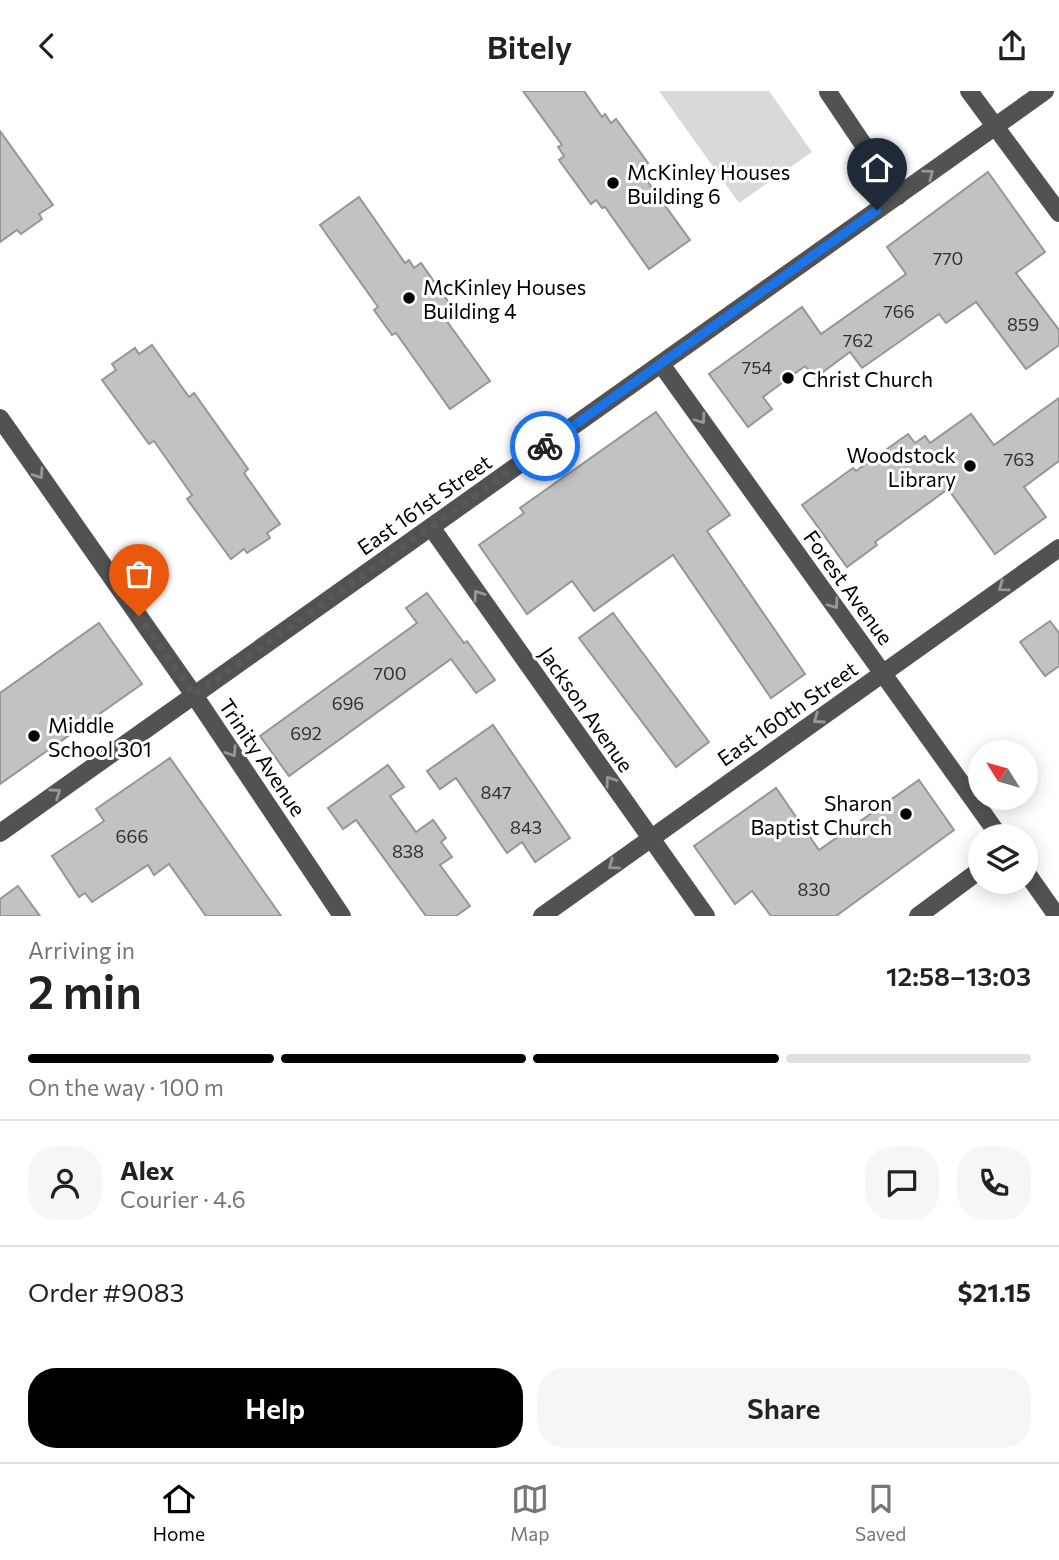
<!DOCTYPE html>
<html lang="en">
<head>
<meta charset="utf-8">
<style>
	:root { --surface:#fff; --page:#f6f6f6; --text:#222; --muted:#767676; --line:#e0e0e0; --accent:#000 }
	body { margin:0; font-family:Commissioner,sans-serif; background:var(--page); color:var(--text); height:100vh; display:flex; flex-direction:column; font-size:26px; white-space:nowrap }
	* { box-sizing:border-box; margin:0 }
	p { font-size:23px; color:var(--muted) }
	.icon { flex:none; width:38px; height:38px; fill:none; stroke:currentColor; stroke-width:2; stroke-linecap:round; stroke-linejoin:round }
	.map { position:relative; height:825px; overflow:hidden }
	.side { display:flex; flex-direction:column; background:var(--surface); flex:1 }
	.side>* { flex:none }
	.needle { width:46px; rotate:307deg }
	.buttons { position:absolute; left:968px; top:649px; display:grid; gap:14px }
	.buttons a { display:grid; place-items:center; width:70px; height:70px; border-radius:50%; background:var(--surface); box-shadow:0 4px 18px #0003; font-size:35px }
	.pin { position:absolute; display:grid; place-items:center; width:60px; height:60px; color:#fff; margin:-72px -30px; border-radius:50% 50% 50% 0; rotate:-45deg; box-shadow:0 0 7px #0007 }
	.pin .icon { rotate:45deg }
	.courier { position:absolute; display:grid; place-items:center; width:70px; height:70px; margin:-35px; border:5px solid #1a73e8; border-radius:50%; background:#fff; color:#222; box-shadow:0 2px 9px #0007 }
	.head em { font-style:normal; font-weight:600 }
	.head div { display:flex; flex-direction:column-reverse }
	.head { display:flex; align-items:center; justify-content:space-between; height:119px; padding:0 28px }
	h1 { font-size:46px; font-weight:600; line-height:52px }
	.bar { display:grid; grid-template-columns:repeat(4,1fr); gap:10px 7px; align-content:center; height:84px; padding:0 28px }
	.bar i { height:9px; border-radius:5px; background:var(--line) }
	.bar .active { background:var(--accent) }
	.bar p { grid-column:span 4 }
	.line { display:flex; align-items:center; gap:18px; padding:0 28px; border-top:2px solid var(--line) }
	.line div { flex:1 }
	.round { display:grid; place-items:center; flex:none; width:74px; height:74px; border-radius:28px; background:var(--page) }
	.action { display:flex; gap:14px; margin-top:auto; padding:14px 28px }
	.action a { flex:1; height:80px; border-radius:28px; background:var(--accent); color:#fff; font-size:28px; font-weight:600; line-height:80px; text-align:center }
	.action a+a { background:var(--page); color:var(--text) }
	header { display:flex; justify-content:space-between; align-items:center; height:91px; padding:0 28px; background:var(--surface); font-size:32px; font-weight:600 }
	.menu { display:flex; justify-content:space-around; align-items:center; height:98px; border-top:2px solid var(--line); background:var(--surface); font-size:19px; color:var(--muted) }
	.menu a { display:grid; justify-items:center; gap:4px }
	.menu .active { color:var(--accent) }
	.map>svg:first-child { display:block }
</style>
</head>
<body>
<header><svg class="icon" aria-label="back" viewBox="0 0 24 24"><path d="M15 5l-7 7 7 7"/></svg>Bitely<svg class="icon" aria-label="share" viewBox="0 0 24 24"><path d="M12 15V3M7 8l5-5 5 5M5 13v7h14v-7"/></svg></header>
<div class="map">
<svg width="1059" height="825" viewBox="0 0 1059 825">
	<rect width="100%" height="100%" fill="#fff"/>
	<polygon fill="#d9d9d9" points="659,0 769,0 812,61 739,112"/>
	<g fill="#c2c2c2" stroke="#969696" stroke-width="2">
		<polygon points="523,0 584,0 602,26 605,23 611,32 616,28 648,72 642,76 648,84 645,87 690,149 649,178 605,116 602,117 596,109 591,113 559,69 564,65 558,56 562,54"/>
		<polygon points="0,40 53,114 39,123 42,128 21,143 17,139 0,151"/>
		<polygon points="988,81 1045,161 1016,182 1059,239 1059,254 1026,278 976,211 946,232 939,223 862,277 850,261 815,287 805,275 763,306 772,318 748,336 709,283 802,216 821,243 906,183 887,156"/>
		<polygon points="359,106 405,172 409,169 414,177 421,172 442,202 450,213 444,218 450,226 446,229 490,290 450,318 396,242 392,244 374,219 378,216 320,134"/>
		<polygon points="152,254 189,306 194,302 248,378 244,382 280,433 267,442 270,447 247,462 244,458 231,468 187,408 192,404 154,350 149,353 102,289 116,279 112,273 135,257 139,263"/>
		<polygon points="1059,307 1059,370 1024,396 1046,426 995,463 948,398 875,451 877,454 847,476 802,414 853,377 856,380 908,343 915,352 925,345 930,352 971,323 994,354"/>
		<polygon points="656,321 730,424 707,440 805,583 771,607 673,464 594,520 572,490 527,523 479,454 524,422 520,417"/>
		<polygon points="427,502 464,552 467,550 495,589 476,602 451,568 289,685 260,645 417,532 406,517"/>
		<polygon points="613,522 709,651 676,676 579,547"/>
		<polygon points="1050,530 1059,542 1059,575 1045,585 1020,551"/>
		<polygon points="99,532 142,593 0,693 0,602"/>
		<polygon points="493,634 570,747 535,771 522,751 507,762 456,687 440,698 427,680"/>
		<polygon points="170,667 243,771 281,825 206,825 169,773 154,784 148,774 92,811 85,802 79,806 52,765 104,730 96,718"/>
		<polygon points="388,674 404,696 390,705 416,741 433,729 446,747 441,751 452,766 440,774 470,815 456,825 426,825 356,729 343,738 328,717"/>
		<polygon points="919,689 954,739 836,825 771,825 752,800 735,813 694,755 776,697 819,759"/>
		<polygon points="18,795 40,825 0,825 0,808"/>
	</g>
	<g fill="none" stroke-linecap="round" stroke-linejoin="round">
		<g stroke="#525252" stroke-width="18">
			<polyline points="969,0 1059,122"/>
			<polyline points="828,1 898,105"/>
			<polyline points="661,273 1000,746"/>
			<polyline points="0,327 194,604 342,825"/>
			<polyline points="431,436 706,825"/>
			<polyline points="0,742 1045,0"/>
			<polyline points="1026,781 1057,825"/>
			<polyline points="542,825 1059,457"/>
			<polyline points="918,825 980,779"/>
		</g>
	</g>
	<defs><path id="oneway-chevron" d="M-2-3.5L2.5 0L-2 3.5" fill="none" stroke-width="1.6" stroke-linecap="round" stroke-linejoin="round" transform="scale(1.75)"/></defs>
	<g stroke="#979797">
		<use href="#oneway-chevron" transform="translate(929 83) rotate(-36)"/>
		<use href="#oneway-chevron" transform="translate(701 328) rotate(54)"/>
		<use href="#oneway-chevron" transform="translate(39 383) rotate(55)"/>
		<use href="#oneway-chevron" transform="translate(1003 496) rotate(144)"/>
		<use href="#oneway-chevron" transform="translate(478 504) rotate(-125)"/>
		<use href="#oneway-chevron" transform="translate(834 513) rotate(54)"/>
		<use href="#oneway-chevron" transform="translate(818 628) rotate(145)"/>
		<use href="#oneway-chevron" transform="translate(232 661) rotate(56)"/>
		<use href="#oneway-chevron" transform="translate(610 690) rotate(-125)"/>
		<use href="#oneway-chevron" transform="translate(56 702) rotate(-35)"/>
		<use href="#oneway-chevron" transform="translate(613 774) rotate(144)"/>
	</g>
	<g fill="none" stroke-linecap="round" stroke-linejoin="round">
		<polyline stroke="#595959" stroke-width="7" stroke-dasharray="0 12.6" points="139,525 194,604 545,355"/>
		<polyline stroke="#1a73e8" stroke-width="9" points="545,355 877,119"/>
	</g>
	<g fill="#000" stroke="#fff" stroke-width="2.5">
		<circle cx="613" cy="92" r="7"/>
		<circle cx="409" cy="207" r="7"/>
		<circle cx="788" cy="287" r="7"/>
		<circle cx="970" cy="375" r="7"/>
		<circle cx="34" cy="645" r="7"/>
		<circle cx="906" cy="723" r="7"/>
	</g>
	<g text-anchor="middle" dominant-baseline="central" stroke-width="6" stroke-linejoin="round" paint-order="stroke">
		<g font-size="18" fill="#303030">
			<text x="948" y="167">770</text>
			<text x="899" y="220">766</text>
			<text x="1023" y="233">859</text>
			<text x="858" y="249">762</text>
			<text x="757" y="276">754</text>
			<text x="1019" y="368">763</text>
			<text x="390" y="582">700</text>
			<text x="348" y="612">696</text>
			<text x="306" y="642">692</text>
			<text x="496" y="701">847</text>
			<text x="526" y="736">843</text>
			<text x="132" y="745">666</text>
			<text x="408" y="760">838</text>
			<text x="814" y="798">830</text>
		</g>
		<g font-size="21" fill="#000" stroke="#fff" text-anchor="start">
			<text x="627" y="80">McKinley Houses<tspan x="627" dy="24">Building 6</tspan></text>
			<text x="423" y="195">McKinley Houses<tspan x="423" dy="24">Building 4</tspan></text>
			<text x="802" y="287">Christ Church</text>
			<text x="956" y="363" text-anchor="end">Woodstock<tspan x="956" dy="24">Library</tspan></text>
			<text x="48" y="633">Middle<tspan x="48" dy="24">School 301</tspan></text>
			<text x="892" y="711" text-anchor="end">Sharon<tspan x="892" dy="24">Baptist Church</tspan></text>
		</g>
		<g font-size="21" fill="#000" stroke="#fff">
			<text transform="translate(424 413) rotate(-35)">East 161st Street</text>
			<text transform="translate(849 496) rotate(54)">Forest Avenue</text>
			<text transform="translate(587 618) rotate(55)">Jackson Avenue</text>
			<text transform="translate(787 622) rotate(-35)">East 160th Street</text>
			<text transform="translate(263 666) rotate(56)">Trinity Avenue</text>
		</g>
	</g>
</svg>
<div class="buttons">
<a><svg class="needle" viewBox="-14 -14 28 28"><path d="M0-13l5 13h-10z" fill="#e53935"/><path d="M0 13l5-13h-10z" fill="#767676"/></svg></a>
<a><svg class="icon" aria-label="layers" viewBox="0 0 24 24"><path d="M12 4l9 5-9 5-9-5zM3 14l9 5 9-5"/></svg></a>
</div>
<div class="pin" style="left:139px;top:525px;background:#ea580c"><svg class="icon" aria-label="bag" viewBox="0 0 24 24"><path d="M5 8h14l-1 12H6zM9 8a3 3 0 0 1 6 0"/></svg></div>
<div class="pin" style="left:877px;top:119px;background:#1f2937"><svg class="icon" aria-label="home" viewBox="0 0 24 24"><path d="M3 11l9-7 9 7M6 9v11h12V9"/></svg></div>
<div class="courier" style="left:545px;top:355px"><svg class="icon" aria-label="bike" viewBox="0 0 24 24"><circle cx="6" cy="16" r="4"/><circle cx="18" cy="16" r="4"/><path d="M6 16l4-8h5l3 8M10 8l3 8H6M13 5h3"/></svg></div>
</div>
<section class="side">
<div class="head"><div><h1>2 min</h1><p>Arriving in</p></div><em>12:58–13:03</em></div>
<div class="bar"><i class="active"></i><i class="active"></i><i class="active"></i><i></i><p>On the way · 100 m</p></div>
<div class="line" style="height:126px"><a class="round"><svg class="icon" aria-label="person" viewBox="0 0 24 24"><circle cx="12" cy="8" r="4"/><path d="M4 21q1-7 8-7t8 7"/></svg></a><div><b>Alex</b><p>Courier · 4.6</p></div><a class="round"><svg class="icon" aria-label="chat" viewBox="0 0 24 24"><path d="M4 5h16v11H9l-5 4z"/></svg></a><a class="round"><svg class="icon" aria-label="phone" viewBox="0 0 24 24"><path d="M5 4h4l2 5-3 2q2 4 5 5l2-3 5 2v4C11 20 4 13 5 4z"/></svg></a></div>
<div class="line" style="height:91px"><div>Order #9083</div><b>$21.15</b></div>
<div class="action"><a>Help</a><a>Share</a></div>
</section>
<nav class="menu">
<a class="active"><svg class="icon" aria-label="home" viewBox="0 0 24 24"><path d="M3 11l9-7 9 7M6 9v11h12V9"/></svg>Home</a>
<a><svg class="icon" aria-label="map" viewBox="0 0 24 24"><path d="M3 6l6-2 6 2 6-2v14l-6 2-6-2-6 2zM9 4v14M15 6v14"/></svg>Map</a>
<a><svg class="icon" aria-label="saved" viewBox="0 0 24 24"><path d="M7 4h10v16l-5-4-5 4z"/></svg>Saved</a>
</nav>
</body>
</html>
